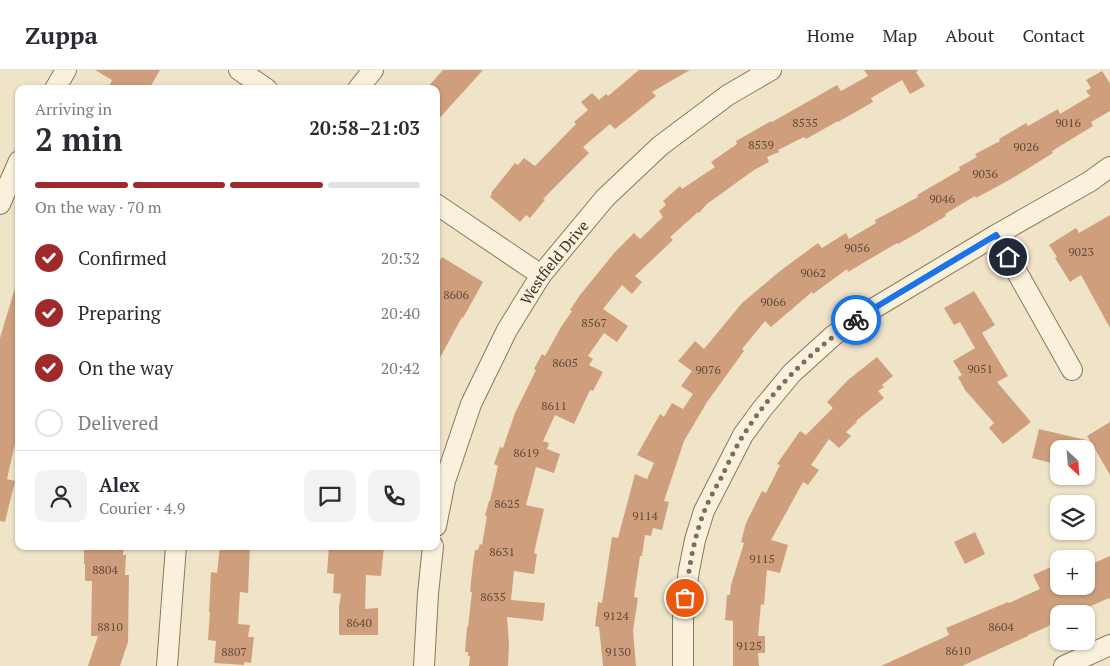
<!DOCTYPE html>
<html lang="en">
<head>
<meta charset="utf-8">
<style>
	:root { --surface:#fff; --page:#f2f2f3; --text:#2b2b33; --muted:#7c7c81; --line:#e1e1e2; --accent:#9e2a2b }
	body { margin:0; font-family:"PT Serif",serif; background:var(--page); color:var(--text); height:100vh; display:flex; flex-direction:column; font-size:19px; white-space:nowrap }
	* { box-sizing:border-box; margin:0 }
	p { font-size:16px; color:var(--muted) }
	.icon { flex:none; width:28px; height:28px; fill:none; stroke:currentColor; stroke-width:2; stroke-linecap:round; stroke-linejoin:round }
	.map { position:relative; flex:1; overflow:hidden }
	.sheet { position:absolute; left:15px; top:15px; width:425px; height:465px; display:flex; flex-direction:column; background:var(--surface); border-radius:10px; box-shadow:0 1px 4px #0004 }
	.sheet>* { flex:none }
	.needle { width:32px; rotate:154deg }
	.buttons { position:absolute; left:1050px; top:370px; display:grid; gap:10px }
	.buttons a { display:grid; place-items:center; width:45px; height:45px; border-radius:10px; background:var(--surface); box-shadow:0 1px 4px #0004; font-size:25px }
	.pin { position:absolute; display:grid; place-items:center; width:42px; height:42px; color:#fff; margin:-21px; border:2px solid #fff; border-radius:50%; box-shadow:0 1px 5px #0007 }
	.courier { position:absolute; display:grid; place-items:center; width:50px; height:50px; margin:-25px; border:4px solid #1a73e8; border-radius:50%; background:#fff; color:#222; box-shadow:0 1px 6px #0007 }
	.headline em { font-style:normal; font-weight:800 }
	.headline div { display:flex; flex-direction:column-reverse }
	.headline { display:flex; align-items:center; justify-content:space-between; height:85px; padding:0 20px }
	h1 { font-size:32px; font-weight:800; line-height:38px }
	.bar { display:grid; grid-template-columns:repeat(4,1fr); gap:8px 5px; align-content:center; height:60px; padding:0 20px }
	.bar i { height:6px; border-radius:4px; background:var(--line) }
	.bar .active { background:var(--accent) }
	.bar p { grid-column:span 4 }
	.line { display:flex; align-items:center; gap:12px; padding:0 20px; border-top:1px solid var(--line) }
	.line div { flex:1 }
	.round { display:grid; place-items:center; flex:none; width:52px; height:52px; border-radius:10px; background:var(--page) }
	ol { padding:0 20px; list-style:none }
	li { display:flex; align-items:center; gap:15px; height:55px }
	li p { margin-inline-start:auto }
	li .icon { padding:5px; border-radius:50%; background:var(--accent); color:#fff; stroke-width:4 }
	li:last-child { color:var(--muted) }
	li i { width:28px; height:28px; border:2px solid var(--line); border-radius:50% }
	header { display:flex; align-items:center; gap:30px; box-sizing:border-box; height:70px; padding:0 25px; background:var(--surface); border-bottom:1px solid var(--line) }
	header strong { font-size:24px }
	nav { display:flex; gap:28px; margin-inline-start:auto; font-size:18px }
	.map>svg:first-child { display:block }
</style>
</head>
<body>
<header>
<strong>Zuppa</strong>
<nav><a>Home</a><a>Map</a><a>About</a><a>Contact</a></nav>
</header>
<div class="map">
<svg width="1110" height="596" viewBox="0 0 1110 596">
	<rect width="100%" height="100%" fill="#f0e4c8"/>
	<g fill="#cf9f7d">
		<polygon points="95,0 160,0 149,19 108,19 112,10"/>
		<polygon points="443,0 483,0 436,52 436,19 426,19"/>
		<polygon points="639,0 690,0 652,22 656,26 615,59 610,54 583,77 589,83 543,129 545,130 530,148 526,145 520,152 490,127 492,124 491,123 515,93 518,95 524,88 535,96 576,54 574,52 588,40 581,32 592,23 599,30 606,24 608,26"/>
		<polygon points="864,0 919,0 916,2 925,16 910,24 902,10 871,28 873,32 838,52 838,51 806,69 804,67 778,80 779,82 767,87 769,92 754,100 707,134 699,143 698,142 670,167 673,170 635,206 642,212 632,224 622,215 603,239 628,256 617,272 604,263 588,286 593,289 589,295 603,302 593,321 590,320 574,354 555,345 543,371 549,373 547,379 560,384 554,403 536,397 526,435 544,439 534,483 537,484 534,504 514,501 511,530 545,533 543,551 507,547 509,574 508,596 469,596 470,586 468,586 468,582 465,582 467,557 468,557 472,522 470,522 473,493 475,480 478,480 480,474 482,475 487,446 485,446 489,431 490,431 498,396 494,394 500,377 503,378 515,343 536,300 534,299 542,284 545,286 561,257 572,241 570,240 580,225 615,182 634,163 640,169 663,147 659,141 666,135 663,131 680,116 682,119 715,97 711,92 737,74 736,71 771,51 772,52 837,15 841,21 868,6"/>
		<polygon points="1102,1 1110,13 1110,41 1091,52 1093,56 1052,81 1053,83 1011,109 976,128 975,126 945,144 946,146 914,165 898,174 897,173 848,202 847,199 813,224 812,222 771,257 765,251 742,279 744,281 707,332 684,371 664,431 669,432 662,460 653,458 651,466 645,465 642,486 640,486 634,527 638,528 633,560 636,596 603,596 599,557 595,556 598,532 602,533 612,467 618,468 635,404 647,409 654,393 637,385 660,344 664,347 672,333 683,339 693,324 681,316 692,301 678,291 695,271 704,279 742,233 780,201 818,173 822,178 846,163 849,169 876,153 875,150 918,127 917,125 960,100 959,97 977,87 975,84 1000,71 999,69 1026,53 1028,56 1058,39 1060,44 1090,26 1086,21 1091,18 1086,10"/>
		<polygon points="1110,145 1110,258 1081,205 1070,212 1055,188 1057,187 1049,175 1076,158 1079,163"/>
		<polygon points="442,187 483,212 463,248 462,247 436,295 436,197"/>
		<polygon points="15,218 19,219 19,356 7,409 15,411 5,452 0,451 0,268"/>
		<polygon points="974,221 995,255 982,263 1008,306 997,312 1031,352 1003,374 989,358 994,353 965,320 958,307 962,305 953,291 975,278 960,252 954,255 944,238"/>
		<polygon points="877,287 893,306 882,315 884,317 878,321 884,328 856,351 857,352 846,362 851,366 839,378 829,369 811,395 819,400 808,415 803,412 771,470 788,475 780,503 767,500 764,535 761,534 758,566 765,566 765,583 758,583 759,596 733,596 733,551 725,550 727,525 730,525 731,515 744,473 741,472 746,453 762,421 766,423 780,395 777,394 800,361 806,365 833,338 827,332 848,310"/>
		<polygon points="1110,352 1110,405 1095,379 1059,379 1059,395 1032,388 1039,359 1090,371 1087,366"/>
		<polygon points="975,462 985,484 965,494 954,472"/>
		<polygon points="84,476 124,476 123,485 126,485 125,505 129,505 128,572 120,596 88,596 98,566 91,566 92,511 85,511 85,494 84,494"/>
		<polygon points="220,476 250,476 248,523 240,522 238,554 250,555 248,567 254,567 251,593 244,592 244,595 214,593 216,571 208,570 210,542 209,542 211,502 217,503"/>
		<polygon points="329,476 384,476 381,506 366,505 365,539 378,538 378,565 339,565 339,537 341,524 333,523 334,504 327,503"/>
		<polygon points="1110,486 1110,530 1109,528 1084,539 1083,535 1063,544 1059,544 1059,546 1047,557 1028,565 1028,566 962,596 881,596 949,565 946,558 1008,532 1009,533 1040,519 1033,505 1051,497 1059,516 1086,516 1086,499 1095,496 1094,493"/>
	</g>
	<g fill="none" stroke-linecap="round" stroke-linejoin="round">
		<defs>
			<g id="minor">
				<polyline points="239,0 267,19"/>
				<polyline points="55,19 66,0"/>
				<polyline points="358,19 373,0"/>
				<polyline points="0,134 19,91"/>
				<polyline points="436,134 541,205"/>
				<polyline points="996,165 1072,300"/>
				<path id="s1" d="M 436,456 L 445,411 L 471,334 L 507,260 L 541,205 L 605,128 L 660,76 L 728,25 L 771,0"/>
				<polyline points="167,596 176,476"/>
				<polyline points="424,596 428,524 433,476"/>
				<polyline points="683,596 683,543 689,500 695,470 704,441 743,365 762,339 792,303 834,265 871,240 996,165 1089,112 1110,97"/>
				<polyline points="1064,596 1110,575"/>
			</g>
		</defs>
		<use href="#minor" stroke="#8d765c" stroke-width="22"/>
		<use href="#minor" stroke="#faf1dc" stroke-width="20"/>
	</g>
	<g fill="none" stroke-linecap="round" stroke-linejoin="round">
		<path stroke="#7c6e5b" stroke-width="5" stroke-dasharray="0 9" d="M 685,528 C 689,500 693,470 704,442 C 708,431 715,419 721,408 C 728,394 735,378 744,364 C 773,319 812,280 856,250"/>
		<polyline stroke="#1a73e8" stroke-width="6" points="856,250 871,240 996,165 1008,187"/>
	</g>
	<g text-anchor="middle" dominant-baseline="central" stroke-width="4.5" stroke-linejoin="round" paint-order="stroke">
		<g font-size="12" fill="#624a37">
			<text x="805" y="52">8535</text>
			<text x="1068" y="52">9016</text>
			<text x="761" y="74">8539</text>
			<text x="1026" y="76">9026</text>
			<text x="985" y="103">9036</text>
			<text x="942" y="128">9046</text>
			<text x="857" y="177">9056</text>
			<text x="1081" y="181">9023</text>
			<text x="813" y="202">9062</text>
			<text x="456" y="224">8606</text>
			<text x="773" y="231">9066</text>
			<text x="594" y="252">8567</text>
			<text x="565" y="292">8605</text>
			<text x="980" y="298">9051</text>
			<text x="708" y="299">9076</text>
			<text x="554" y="335">8611</text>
			<text x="526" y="382">8619</text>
			<text x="507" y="433">8625</text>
			<text x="645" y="445">9114</text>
			<text x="502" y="481">8631</text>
			<text x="762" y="488">9115</text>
			<text x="105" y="499">8804</text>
			<text x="493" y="526">8635</text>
			<text x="616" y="545">9124</text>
			<text x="359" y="552">8640</text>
			<text x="110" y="556">8810</text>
			<text x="1001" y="556">8604</text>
			<text x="749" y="575">9125</text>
			<text x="958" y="580">8610</text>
			<text x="234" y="581">8807</text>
			<text x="618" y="581">9130</text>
		</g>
		<g font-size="15" fill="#3d2e20" stroke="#f7eed8">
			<text stroke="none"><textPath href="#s1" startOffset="292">Westfield Drive</textPath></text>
		</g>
	</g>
</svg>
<div class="buttons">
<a><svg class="needle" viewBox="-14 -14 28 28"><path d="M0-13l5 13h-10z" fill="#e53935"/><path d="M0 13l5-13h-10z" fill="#7c7c81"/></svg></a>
<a><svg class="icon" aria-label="layers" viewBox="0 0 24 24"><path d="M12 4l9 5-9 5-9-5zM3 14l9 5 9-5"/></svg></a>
<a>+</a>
<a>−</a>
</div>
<div class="pin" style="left:685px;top:528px;background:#ea580c"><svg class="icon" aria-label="bag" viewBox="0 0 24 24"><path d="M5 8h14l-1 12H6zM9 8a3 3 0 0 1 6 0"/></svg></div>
<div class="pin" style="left:1008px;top:187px;background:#1f2937"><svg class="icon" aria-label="home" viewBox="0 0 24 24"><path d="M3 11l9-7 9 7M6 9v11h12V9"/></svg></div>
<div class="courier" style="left:856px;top:250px"><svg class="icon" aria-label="bike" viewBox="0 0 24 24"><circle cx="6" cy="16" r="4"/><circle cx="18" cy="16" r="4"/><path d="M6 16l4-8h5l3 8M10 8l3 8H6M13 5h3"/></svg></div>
<section class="sheet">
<div class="headline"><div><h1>2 min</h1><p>Arriving in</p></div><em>20:58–21:03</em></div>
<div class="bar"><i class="active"></i><i class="active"></i><i class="active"></i><i></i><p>On the way · 70 m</p></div>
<ol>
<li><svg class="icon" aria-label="check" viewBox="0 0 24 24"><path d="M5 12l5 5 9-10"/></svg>Confirmed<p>20:32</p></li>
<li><svg class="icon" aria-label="check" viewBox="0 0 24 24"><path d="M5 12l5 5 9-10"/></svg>Preparing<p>20:40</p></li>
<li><svg class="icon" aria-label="check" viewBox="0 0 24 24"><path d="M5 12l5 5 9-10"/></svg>On the way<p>20:42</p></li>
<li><i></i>Delivered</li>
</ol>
<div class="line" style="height:90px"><a class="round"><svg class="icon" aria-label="person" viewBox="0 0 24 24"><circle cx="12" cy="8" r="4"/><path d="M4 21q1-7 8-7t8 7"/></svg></a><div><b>Alex</b><p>Courier · 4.9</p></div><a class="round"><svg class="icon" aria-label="chat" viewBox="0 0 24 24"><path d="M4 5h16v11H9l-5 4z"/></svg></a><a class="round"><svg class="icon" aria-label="phone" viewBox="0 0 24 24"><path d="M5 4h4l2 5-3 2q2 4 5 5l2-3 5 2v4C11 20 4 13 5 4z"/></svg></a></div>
</section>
</div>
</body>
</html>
